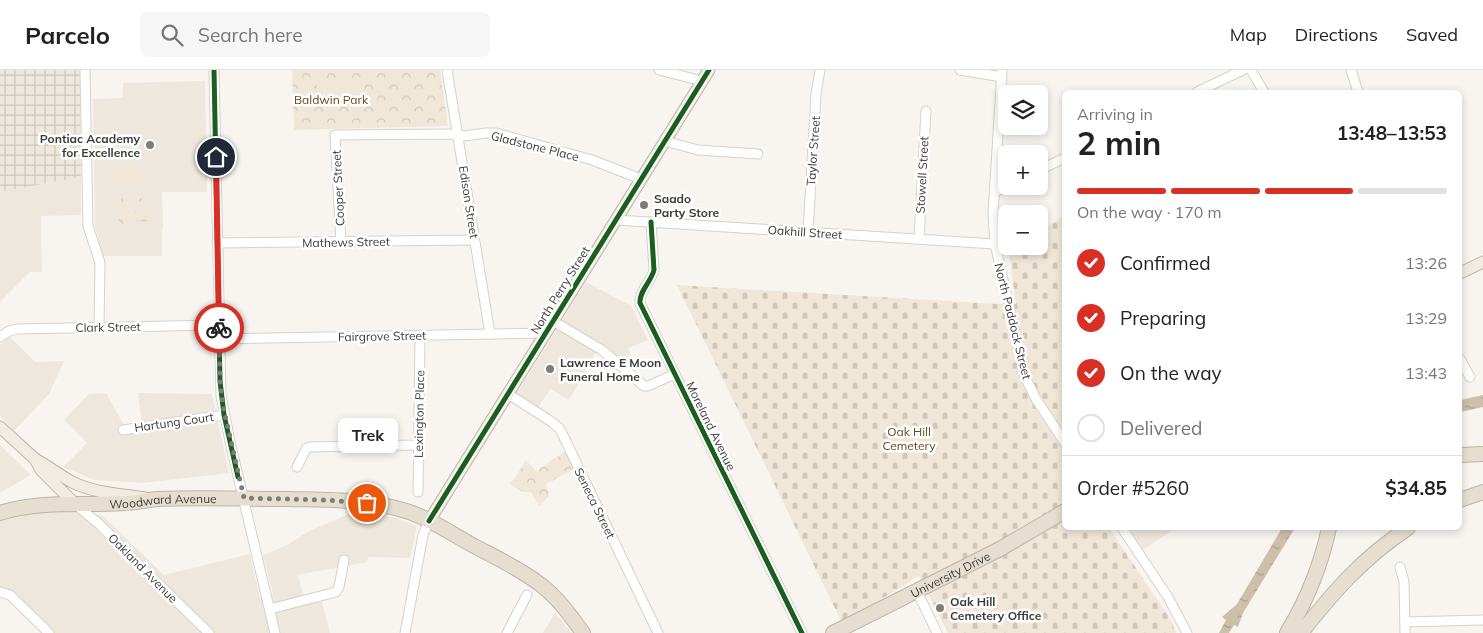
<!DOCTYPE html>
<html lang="en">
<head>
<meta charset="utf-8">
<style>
	:root { --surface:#fff; --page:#f6f6f6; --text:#222; --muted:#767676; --line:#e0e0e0; --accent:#d93025 }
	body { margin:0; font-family:Mulish,sans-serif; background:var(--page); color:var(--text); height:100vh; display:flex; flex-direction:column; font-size:19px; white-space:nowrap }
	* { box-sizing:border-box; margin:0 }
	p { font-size:16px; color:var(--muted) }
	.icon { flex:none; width:28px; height:28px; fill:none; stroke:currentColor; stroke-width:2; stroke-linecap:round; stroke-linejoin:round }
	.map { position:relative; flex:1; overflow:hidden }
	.drawer { position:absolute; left:1062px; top:20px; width:400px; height:440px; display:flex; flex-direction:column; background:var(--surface); border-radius:8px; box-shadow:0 2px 8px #0003 }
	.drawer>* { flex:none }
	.fabs { position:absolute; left:998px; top:15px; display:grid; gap:10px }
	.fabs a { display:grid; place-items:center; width:50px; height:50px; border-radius:8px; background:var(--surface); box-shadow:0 2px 8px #0003; font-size:25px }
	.pin { position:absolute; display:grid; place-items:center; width:42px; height:42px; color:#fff; margin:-21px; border:2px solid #fff; border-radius:50%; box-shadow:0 1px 5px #0007 }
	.courier { position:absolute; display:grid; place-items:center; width:50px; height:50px; margin:-25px; border:4px solid #d93025; border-radius:50%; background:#fff; color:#222; box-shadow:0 1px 6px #0007 }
	.bubble { position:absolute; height:35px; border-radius:8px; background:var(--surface); box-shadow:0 2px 8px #0003; font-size:16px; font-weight:700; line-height:35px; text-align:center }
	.overview em { font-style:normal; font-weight:700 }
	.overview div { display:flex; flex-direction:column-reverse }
	.overview { display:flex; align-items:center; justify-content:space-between; height:85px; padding:0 15px }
	h1 { font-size:32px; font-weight:700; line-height:38px }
	.bar { display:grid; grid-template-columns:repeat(4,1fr); gap:8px 5px; align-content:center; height:60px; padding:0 15px }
	.bar i { height:6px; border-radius:4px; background:var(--line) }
	.bar .on { background:var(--accent) }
	.bar p { grid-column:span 4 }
	.line { display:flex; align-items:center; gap:12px; padding:0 15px; border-top:1px solid var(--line) }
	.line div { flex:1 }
	ol { padding:0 15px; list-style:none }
	li { display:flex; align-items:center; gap:15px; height:55px }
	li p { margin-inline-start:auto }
	li .icon { padding:5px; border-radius:50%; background:var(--accent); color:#fff; stroke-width:4 }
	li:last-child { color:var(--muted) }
	li i { width:28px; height:28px; border:2px solid var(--line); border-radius:50% }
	header { display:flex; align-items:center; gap:30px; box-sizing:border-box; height:70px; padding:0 25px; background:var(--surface); border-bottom:1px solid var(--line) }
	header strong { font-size:24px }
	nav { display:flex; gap:28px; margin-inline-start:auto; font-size:18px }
	.search { width:350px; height:45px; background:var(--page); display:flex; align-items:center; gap:12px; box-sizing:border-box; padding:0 18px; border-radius:8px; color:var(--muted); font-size:19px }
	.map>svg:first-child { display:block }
</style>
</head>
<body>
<header>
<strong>Parcelo</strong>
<div class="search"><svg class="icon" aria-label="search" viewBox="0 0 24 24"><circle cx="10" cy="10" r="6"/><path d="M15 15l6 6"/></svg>Search here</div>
<nav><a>Map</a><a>Directions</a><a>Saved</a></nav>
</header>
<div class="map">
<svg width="1483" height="563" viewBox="0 0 1483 563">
	<defs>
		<pattern id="industrial-grid" width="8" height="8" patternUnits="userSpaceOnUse" patternTransform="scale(1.25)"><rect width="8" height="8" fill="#eee7dd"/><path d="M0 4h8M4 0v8" fill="none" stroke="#cdc7be"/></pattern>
		<pattern id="cemetery-stones" width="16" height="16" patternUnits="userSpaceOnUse" patternTransform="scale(1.25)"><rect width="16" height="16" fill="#f1e7d9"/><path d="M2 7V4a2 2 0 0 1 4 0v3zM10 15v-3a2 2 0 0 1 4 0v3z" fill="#d0c7bb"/></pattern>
		<pattern id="park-crowns" width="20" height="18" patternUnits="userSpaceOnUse" patternTransform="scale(1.25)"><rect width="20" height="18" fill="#f1e7d9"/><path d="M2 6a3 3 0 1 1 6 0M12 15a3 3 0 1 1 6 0" fill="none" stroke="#d0c7bb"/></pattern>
		<pattern id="water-ripples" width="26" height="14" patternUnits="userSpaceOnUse" patternTransform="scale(1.25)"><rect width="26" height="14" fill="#cdbfaa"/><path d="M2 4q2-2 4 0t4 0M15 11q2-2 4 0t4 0" fill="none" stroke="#a89c8b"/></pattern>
	</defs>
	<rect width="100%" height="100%" fill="#f8f5f1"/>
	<g fill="#eee7dd">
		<polygon points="205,11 207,122 162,122 163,159 162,159 162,186 103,186 95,157 93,29 123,28 123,13"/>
		<polygon points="81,107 81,145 41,146 42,202 30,202 0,232 0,122"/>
		<polygon points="586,212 631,236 648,270 628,278 632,288 627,294 600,276 569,330 550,319 538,338 517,323"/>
		<polygon points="9,266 35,292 64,291 49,324 14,361 0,346 0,275"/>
		<polygon points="106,323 125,357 142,355 138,323 212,324 229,403 143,413 94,410 63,397 87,373 64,350 89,324"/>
		<polygon points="0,375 31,405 0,423"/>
		<polygon points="360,439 395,448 417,456 410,488 368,487 367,492 298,505 304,528 320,524 330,563 43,563 0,522 0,451 22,443 67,440 103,446 164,505 250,484 260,528 273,524 263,485 287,475 309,461"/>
		<polygon points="1127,458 1175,458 1142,481"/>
		<polygon points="555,543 571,562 572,563 543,563"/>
	</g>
	<polygon fill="url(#industrial-grid)" points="0,0 80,0 81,107 0,122"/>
	<polygon fill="url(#cemetery-stones)" points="1065,145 1065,458 1109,458 1171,550 1176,563 948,563 919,506 842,553 677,215 998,234 1016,234 1009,182 1018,176 1039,176 1039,162"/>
	<g fill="url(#park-crowns)">
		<polygon points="292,0 440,0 448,56 294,60"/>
		<polygon points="138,127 140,127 143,130 143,137 145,142 152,142 153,147 151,151 128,152 127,155 121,156 119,154 118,129 124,128 127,130 127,143 135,143 136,128"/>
		<polygon points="566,381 574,399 546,414 549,426 539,436 531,422 523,422 509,414 515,408 526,390 536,401"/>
	</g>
	<g fill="#f1e7d9">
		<polygon points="317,13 348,13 348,32 317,33"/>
		<polygon points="138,97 140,113 117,115 116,99"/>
	</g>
	<g fill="url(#water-ripples)">
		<polygon points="1483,325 1483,337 1460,342 1460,330"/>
		<polygon points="1282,458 1295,458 1243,543 1238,557 1234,555 1229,563 1219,563 1226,550 1222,547 1237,534"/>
	</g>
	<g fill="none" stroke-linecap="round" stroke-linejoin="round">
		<defs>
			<g id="minor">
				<polyline points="85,0 88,156 100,193 99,257"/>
				<polyline points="214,0 221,326 231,376 275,563"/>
				<polyline points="447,0 490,264"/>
				<polyline points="659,0 702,11"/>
				<polyline points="960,0 1002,7"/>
				<polyline points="1002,0 993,143 995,174 1025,307 1036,329 1065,373"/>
				<polyline points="1251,0 1264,22"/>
				<polyline points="1351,0 1358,22"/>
				<polyline points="1197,22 1243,0"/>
				<polyline points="665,71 698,80 758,84"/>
				<polyline points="1039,100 1065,88"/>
				<polyline points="995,122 1007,116"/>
				<polyline points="616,150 995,174"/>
				<path d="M 651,152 L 654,200 C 651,212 639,221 640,233 L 802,563"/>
				<polyline points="808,162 816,24 820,0"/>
				<polyline points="919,169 926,41"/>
				<polyline points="341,172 335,65 451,64 464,66 486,63 496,63 592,90 641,109"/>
				<polyline points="217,173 474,170"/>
				<polyline points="553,251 602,280 644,316 648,316 675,304"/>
				<polyline points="0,267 9,261 18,259 219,255"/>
				<polyline points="219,269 545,263"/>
				<polyline points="1460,289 1470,307"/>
				<polyline points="508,324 552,352 560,359 658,563"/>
				<polyline points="123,360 224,345"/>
				<polyline points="297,397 306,379 309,377 418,375"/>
				<polyline points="418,422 420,266"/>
				<polyline points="76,435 98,453 138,494 209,563"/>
				<polyline points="1122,458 1168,527 1187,563"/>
				<polyline points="1400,497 1404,512 1405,563"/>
				<polyline points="917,521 937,563"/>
				<polyline points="0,522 10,525 49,563"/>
				<polyline points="270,539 336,522 339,517 344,490"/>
				<polyline points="1405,552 1483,550"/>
				<polyline points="405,563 423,465 429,451"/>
				<polyline points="507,563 527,525"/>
			</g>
			<g id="major">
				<polyline points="1460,203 1483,192"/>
				<polyline points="0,357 35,389 41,400 75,434"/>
				<path d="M 35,389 C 48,396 59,405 72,412 C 94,423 120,424 145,428"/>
				<polyline points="429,451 709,0"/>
			</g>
			<g id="highway">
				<polyline points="1460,385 1483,384"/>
				<polyline points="1460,430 1483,422"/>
				<path id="s1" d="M 0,443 C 40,430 82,436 124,433 C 135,433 146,430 157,429 C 201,427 246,429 290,429 C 328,430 368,429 406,441 C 430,448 453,465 476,477 C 497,488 522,500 541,515 C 558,528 571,546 583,563"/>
				<path id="s2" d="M 833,563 L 1000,479 L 1065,441"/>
				<path d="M 1287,563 C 1307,530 1321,495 1329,458"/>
				<path d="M 1301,563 C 1334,521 1363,488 1408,458"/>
			</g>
		</defs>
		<use href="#minor" stroke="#d4d2ce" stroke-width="11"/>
		<use href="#major" stroke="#bdb5a5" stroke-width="13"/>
		<use href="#highway" stroke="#bdb5a5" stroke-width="16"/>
		<use href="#minor" stroke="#fefefd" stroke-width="9"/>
		<use href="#major" stroke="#f0ebe3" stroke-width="11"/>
		<use href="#highway" stroke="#e6ded1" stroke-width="14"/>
		<defs>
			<g id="cycleway">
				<polyline points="214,0 220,311 224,345 238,407"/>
				<path d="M 651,152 L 654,200 C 651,212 639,221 640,233 L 802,563"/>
				<polyline points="429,451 709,0"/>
			</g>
		</defs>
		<use href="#cycleway" stroke="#fff" stroke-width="8"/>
		<use href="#cycleway" stroke="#1b5e20" stroke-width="5"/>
	</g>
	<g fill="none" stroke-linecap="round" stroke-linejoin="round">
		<polyline stroke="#7f7d79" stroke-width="5" stroke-dasharray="0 9" points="219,258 220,311 223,336 244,428 324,430 367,433"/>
		<polyline stroke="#d93025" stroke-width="6" points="216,87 219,258"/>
	</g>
	<g fill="#7f7d79" stroke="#fff" stroke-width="2">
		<circle cx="150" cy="75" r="5"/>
		<circle cx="644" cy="135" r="5"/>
		<circle cx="550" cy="299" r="5"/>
		<circle cx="940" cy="538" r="5"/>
	</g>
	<g text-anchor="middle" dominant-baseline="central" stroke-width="5" stroke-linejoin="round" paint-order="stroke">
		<g font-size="12" fill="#644a17" stroke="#fff">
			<text x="331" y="29">Baldwin Park</text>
			<text x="909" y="361">Oak Hill<tspan x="909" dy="14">Cemetery</tspan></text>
		</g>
		<g font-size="12" font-weight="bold" fill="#3e3c39" stroke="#fff" text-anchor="start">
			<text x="140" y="68" text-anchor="end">Pontiac Academy<tspan x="140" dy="14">for Excellence</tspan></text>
			<text x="654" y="128">Saado<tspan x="654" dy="14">Party Store</tspan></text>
			<text x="560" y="292">Lawrence E Moon<tspan x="560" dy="14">Funeral Home</tspan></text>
			<text x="950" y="531">Oak Hill<tspan x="950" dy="14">Cemetery Office</tspan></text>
		</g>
		<g font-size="12" fill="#3e3c39" stroke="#fff">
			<text transform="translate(535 76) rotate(14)">Gladstone Place</text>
			<text transform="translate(813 81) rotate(-86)">Taylor Street</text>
			<text transform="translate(922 105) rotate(-87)">Stowell Street</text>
			<text transform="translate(338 118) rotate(-93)">Cooper Street</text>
			<text transform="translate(469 132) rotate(81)">Edison Street</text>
			<text transform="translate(805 162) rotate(4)">Oakhill Street</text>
			<text transform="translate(346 172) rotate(-1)">Mathews Street</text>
			<text transform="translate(560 220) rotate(-58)">North Perry Street</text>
			<text transform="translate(1013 251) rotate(76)">North Paddock Street</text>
			<text transform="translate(108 257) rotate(-1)">Clark Street</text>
			<text transform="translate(382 266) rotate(-1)">Fairgrove Street</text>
			<text transform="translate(419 344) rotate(-89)">Lexington Place</text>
			<text transform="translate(174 352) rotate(-8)">Hartung Court</text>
			<text transform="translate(711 356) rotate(64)">Moreland Avenue</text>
			<text stroke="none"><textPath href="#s1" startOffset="164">Woodward Avenue</textPath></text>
			<text transform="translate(595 433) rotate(64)">Seneca Street</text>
			<text transform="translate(143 498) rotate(45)">Oakland Avenue</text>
			<text stroke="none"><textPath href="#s2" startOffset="131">University Drive</textPath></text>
		</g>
	</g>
</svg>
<div class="fabs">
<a><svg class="icon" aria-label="layers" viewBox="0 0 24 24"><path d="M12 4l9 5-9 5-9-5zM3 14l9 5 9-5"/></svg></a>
<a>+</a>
<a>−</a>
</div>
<div class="pin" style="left:367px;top:433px;background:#ea580c"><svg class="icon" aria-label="bag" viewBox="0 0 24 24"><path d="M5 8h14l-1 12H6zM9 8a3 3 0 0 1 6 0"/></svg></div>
<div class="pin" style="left:216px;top:87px;background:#1f2937"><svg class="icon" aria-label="home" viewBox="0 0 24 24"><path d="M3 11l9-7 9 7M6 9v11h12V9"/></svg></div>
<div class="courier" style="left:219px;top:258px"><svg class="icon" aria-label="bike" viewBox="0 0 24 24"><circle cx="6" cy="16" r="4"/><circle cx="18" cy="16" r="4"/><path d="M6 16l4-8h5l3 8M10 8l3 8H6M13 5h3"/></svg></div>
<div class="bubble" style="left:338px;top:348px;width:60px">Trek</div>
<section class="drawer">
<div class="overview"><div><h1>2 min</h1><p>Arriving in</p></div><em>13:48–13:53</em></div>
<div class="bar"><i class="on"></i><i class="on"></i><i class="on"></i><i></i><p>On the way · 170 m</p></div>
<ol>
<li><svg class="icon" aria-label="check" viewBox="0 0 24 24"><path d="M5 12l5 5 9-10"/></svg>Confirmed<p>13:26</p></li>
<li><svg class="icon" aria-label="check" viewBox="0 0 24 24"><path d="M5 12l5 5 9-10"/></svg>Preparing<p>13:29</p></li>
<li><svg class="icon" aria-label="check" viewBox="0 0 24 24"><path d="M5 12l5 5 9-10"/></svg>On the way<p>13:43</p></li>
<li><i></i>Delivered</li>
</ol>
<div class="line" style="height:65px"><div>Order #5260</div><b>$34.85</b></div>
</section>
</div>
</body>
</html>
